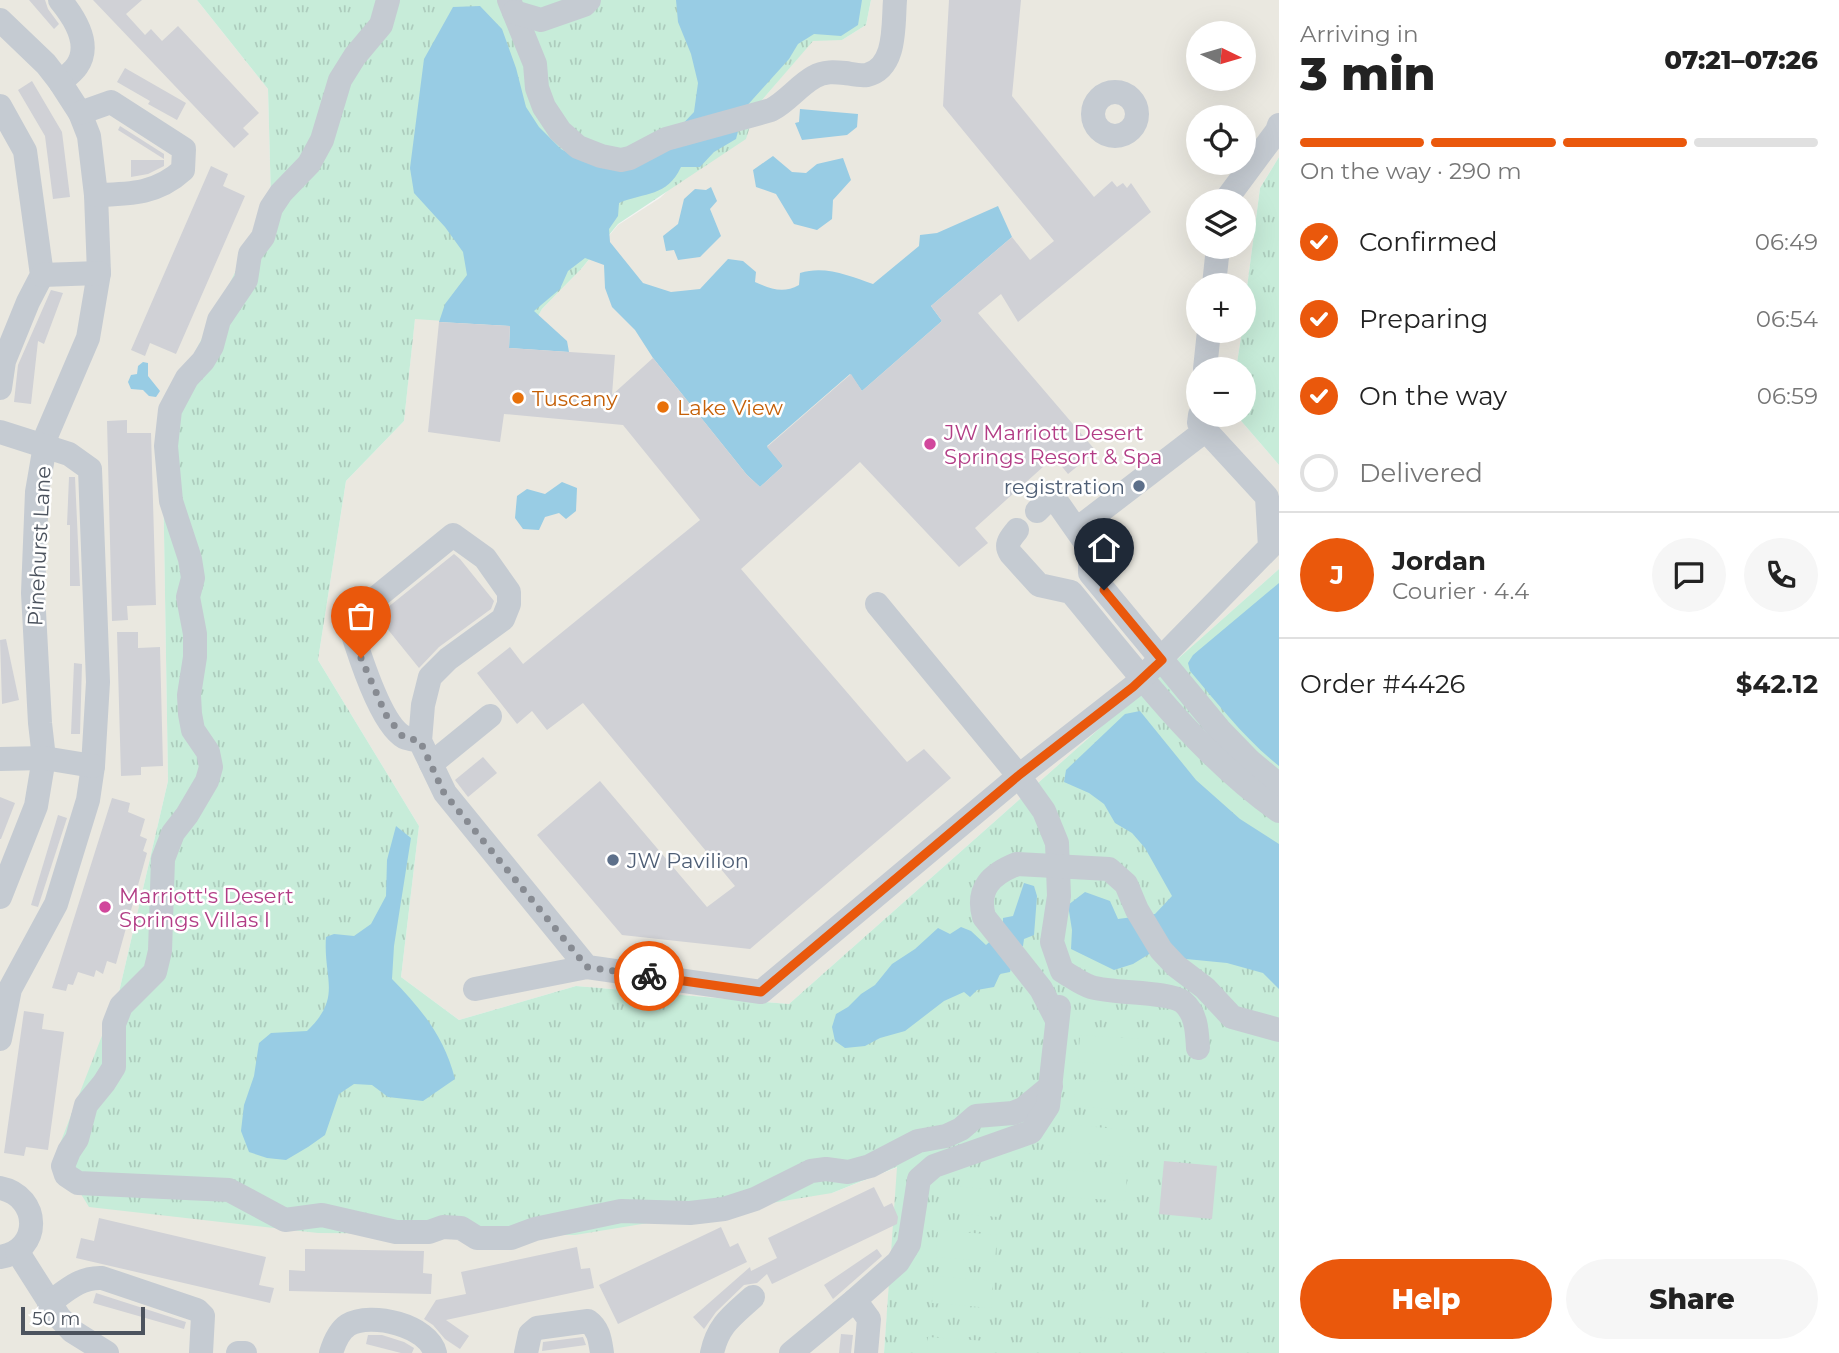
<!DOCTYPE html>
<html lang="en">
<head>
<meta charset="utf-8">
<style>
	:root { --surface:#fff; --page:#f6f6f6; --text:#222; --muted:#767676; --line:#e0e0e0; --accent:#ea580c }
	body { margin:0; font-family:Montserrat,sans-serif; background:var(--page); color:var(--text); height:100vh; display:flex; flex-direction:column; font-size:26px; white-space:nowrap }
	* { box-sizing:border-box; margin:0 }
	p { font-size:23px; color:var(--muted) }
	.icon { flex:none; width:38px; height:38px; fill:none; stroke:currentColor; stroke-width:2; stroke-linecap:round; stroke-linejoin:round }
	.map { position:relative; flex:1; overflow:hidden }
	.drawer { display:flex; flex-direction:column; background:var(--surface); width:560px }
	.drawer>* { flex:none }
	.needle { width:46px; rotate:95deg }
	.fabs { position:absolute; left:1186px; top:21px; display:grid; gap:14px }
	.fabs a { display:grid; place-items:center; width:70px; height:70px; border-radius:50%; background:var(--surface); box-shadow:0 7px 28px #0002; font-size:35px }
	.scale { position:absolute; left:21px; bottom:18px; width:124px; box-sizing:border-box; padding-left:7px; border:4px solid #4c535e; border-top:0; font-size:19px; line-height:24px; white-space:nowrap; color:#4c535e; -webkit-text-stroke:5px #fff; paint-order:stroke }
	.pin { position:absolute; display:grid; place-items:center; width:60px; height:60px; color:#fff; margin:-72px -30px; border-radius:50% 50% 50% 0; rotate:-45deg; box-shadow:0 0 7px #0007 }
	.pin .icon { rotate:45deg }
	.courier { position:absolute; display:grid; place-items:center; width:70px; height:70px; margin:-35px; border:5px solid #ea580c; border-radius:50%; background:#fff; color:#222; box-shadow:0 2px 9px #0007 }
	.summary em { font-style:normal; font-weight:800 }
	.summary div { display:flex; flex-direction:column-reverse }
	.summary { display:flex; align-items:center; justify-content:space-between; height:119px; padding:0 21px }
	h1 { font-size:46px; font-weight:800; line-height:52px }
	.bar { display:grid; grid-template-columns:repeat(4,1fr); gap:10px 7px; align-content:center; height:84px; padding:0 21px }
	.bar i { height:9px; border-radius:5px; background:var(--line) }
	.bar .on { background:var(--accent) }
	.bar p { grid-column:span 4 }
	.line { display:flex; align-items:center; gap:18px; padding:0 21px; border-top:2px solid var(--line) }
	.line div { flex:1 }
	.round { display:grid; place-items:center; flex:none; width:74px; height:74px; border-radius:37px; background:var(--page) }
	ol { padding:0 21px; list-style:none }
	li { display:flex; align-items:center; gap:21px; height:77px }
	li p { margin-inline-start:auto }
	li .icon { padding:7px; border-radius:50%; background:var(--accent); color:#fff; stroke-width:4 }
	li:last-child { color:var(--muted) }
	li i { width:38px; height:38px; border:4px solid var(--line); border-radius:50% }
	.button { display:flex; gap:14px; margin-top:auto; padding:14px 21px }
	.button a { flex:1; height:80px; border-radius:42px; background:var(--accent); color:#fff; font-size:28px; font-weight:800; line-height:80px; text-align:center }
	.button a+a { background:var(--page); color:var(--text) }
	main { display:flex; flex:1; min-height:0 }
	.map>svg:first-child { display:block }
</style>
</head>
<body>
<main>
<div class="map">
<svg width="1279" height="1353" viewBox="0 0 1279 1353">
	<defs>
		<pattern id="grass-tufts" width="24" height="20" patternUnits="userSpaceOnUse" patternTransform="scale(1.75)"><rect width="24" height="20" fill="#c7ecd9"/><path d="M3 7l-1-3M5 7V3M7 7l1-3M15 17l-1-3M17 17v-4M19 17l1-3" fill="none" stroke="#adccbd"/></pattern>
	</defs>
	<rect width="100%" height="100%" fill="#f4f3f2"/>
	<g fill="#eae8e0" fill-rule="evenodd">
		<polygon points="0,0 197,0 268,89 271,201 163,471 168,781 119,992 832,1193 898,1167 884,1353 0,1353"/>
		<path d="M 871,0 L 1279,0 L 1279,157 L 1260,188 L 1244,310 L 1244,285 L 1199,285 L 1199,331 L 1242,331 L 1236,369 L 1199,369 L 1199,415 L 1236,415 L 1279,465 L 1279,569 L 789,1004 L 576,986 L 459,1020 L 401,977 L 419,826 L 318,660 L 346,481 L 404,421 L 415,318 L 532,327 L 542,309 L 582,268 L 618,225 L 660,198 L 756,107 L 813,40 L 842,40 L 866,25 ZM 1199,33 L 1244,33 L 1244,79 L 1199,79 ZM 1199,117 L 1244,117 L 1244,163 L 1199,163 ZM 1199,201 L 1244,201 L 1244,247 L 1199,247 Z"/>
	</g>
	<g fill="url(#grass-tufts)">
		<polygon points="197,0 871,0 866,25 842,40 813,41 756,107 746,139 618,224 582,268 542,309 532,327 415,319 404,421 346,481 318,660 419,826 401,977 459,1020 576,986 789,1004 1279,569 1279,1353 884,1353 897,1167 832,1193 575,1235 318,1233 89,1207 56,1154 119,992 168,781 163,471 176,390 271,201 268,89"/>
		<polygon points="1279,157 1279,465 1236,415 1244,415 1244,369 1236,369 1242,331 1244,331 1244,310 1260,188"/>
	</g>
	<g fill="#c7ecd9">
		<polygon points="1080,1035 1139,1039 1137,1066 1078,1062"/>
		<polygon points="1076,1079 1135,1084 1133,1111 1074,1106"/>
		<polygon points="1072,1125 1131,1130 1129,1157 1070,1152"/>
		<polygon points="1068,1170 1127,1174 1125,1201 1066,1197"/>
		<polygon points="941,1185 1000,1190 998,1217 939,1212"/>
		<polygon points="938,1230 997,1235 995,1262 936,1257"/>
		<polygon points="934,1276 993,1281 991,1308 932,1303"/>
		<polygon points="1083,1289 1142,1294 1140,1321 1081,1316"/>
		<polygon points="928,1337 987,1341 987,1353 927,1353"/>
	</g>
	<g fill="#98cce4">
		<path d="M 676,0 L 862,0 L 858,25 L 841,36 L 814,34 L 798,44 L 789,59 L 744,109 L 736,139 L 714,152 L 700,167 L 681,167 C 667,197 645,192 619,203 L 618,216 L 609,229 L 610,242 L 643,283 L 671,292 L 700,289 L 728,259 L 743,261 L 756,272 L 755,282 C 771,289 783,294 799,285 L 800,273 C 825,265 850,276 873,284 L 919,246 L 920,235 L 937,233 L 998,206 L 1012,237 L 931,306 L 942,321 L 862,391 L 850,374 L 767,446 L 783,466 L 760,487 L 747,475 L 653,358 L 635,330 L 612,307 L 605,288 L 604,265 L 585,258 L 568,271 L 560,289 L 534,311 L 567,341 L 569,352 L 509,348 L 510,326 L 439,322 L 445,304 L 467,275 L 463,252 L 445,227 L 414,193 L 410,168 L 424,59 L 453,7 L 480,6 L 502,29 L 516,68 L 526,107 L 539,127 L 561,149 L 576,157 L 657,151 L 694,112 L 698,83 L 691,54 L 678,22 Z"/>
		<polygon points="800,109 858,114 857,127 847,135 802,140 795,123 799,122"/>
		<polygon points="773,156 792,172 806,173 817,164 843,158 851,180 833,200 832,219 817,230 794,224 776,194 756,187 753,170"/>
		<polygon points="711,187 717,201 710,209 721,236 700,257 678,260 674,250 666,251 663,236 678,224 684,199 695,189 706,190"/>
		<polygon points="143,362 148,363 148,376 160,391 156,397 149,396 143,390 131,389 128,382 131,375 137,374 138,366"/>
		<polygon points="562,482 577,488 576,511 566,519 559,513 545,517 539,530 523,529 515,518 517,496 527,489 545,494"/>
		<path d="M 1279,583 L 1279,766 C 1245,739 1218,704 1190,671 L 1188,663 L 1193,655 Z"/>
		<polygon points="1140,711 1196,780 1240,819 1279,844 1279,989 1263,973 1227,963 1176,958 1162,946 1133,964 1114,970 1071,949 1072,930 1068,905 1085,892 1110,901 1118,919 1155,914 1172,896 1145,848 1132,833 1115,823 1104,804 1089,793 1064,782 1066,770 1125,714"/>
		<path d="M 396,826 L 411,838 L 394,946 L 392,979 C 422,1010 444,1036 455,1079 L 423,1101 L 388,1097 L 372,1085 L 354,1084 L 339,1094 L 325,1135 L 308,1147 L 286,1160 L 267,1158 L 249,1152 L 241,1131 L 244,1105 L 254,1076 L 259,1043 L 271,1033 L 307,1031 C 343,997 323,979 326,937 L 334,934 L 354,936 L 371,924 L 386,896 L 387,860 Z"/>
		<polygon points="1024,883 1034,886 1037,896 1034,935 1024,939 1023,946 1016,948 1010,972 1000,974 994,987 977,990 970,997 964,992 944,1001 905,1031 880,1038 865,1046 845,1048 835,1041 832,1027 836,1014 848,1007 861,994 875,985 892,964 915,949 938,928 950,934 961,927 971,931 986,945 1003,930 1003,918 1013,916"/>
	</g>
	<g fill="#d0d1d6">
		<polygon points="29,0 45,0 48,9 59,24 54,29"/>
		<polygon points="93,0 142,0 126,14 145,35 151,29 162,41 178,26 259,113 243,128 249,134 234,148"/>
		<polygon points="949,0 1021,0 1012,96 1094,197 1112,181 1117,187 1123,183 1127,188 1131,183 1151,212 1018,322 1001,294 978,313 1096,451 1068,474 1054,457 975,528 988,543 959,567 860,462 741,569 907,762 924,749 951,778 750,949 622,935 537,835 600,781 707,907 735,886 583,703 547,730 532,711 517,724 477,673 510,647 523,664 700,520 623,425 504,414 500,442 428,432 439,322 510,326 509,348 615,355 612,395 653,358 747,475 760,487 783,466 767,447 851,374 862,391 942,321 931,306 1012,237 1030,260 1054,241 943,106"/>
		<polygon points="125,68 186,103 177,120 148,104 150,101 117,82"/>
		<polygon points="32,81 62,132 70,197 53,199 45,136 18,90"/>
		<polygon points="120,126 164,154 164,159 118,130"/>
		<polygon points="131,160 164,160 164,166 148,174 131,177"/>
		<polygon points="211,166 228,174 223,186 245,196 176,354 150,343 145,356 131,350"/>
		<polygon points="51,290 63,293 44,344 38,341 31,404 14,402 18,365"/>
		<polygon points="127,420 127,433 151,433 156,605 127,606 128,620 112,621 107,421"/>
		<polygon points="69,477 75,477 80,586 70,586 70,525 67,525"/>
		<polygon points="454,554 460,559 494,601 491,609 439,647 419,668 377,616"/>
		<polygon points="117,632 138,632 138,648 160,647 163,766 141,767 141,775 121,776"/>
		<polygon points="6,639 19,700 2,704 0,640"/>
		<polygon points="74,663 82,664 80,734 71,734"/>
		<polygon points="483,757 497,773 468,797 455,780"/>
		<polygon points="0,797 15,803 1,839 0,839"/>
		<polygon points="112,798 130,803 128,812 145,819 140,836 147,839 143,851 147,853 116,964 107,961 103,974 96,970 94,977 78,972 73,985 68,984 66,991 52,988"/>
		<polygon points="58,815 67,818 38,907 31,905"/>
		<polygon points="24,1011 44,1014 42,1029 64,1032 48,1150 26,1147 24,1156 4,1153"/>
		<polygon points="1164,1161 1217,1166 1212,1219 1159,1214"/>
		<polygon points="874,1187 884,1207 892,1203 898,1217 897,1224 772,1284 767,1274 757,1283 744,1285 716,1312 704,1329 693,1317 750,1267 751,1271 777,1258 768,1238"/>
		<polygon points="99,1218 266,1257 259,1285 274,1288 270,1303 76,1258 81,1238 94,1241"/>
		<polygon points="721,1227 730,1247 738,1243 747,1262 618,1324 599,1285"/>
		<polygon points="577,1247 581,1269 590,1268 594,1288 446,1320 469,1336 460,1349 445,1339 433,1325 424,1319 436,1300 466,1294 461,1272"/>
		<polygon points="305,1249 424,1251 423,1273 432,1274 431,1294 289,1291 289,1270 305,1271"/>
		<polygon points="877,1249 882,1256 833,1299 824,1285"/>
		<polygon points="96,1293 186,1322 184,1329 93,1303"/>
		<polygon points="841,1334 853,1335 851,1353 839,1353"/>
		<polygon points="368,1335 382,1335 404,1342 414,1348 412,1353 401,1353 366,1344"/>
		<polygon points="583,1337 586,1345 542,1351 543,1342"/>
	</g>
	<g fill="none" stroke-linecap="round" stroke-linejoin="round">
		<g stroke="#c5cbd2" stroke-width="24">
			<path d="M 60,0 C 74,17 92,44 77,66 C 73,72 66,77 60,82"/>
			<polyline points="388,0 381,25 355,56 340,80 322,140 309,164 281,193 271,208 263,237 250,254 246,280 219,320 212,346 203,361 187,378 170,410 166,446 171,501 190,559 193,578 188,597 195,634 195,657 189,695 190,714 193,730 208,752 211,767 207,781 187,815 173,833 163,859 160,951 155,972 121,1006 114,1024 114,1067 104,1083 86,1105 77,1139 69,1151 63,1166 66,1175 78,1183 229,1190 285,1220 322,1215 396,1232 429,1232 443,1227 461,1228 477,1238 511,1238 535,1229 621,1211 690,1213 724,1209 755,1199 811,1171 826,1169 848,1172 870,1166 918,1141 946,1136 961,1129 976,1116 1013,1113 1023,1109 1051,1086"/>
			<path d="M 509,0 L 535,64 L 537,88 L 544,107 L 560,131 L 578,147 L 601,156 L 621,160 L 630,158 L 666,139 L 771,110 C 788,101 798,86 814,77 C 824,71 835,72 845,73 C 852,74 860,76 867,75 C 897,68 893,24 895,0"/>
			<polyline points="514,12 541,20 584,5 589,0"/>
			<polyline points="0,20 46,64 60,82 80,113 89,136 96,195 99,273 88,338 47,434 37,492 33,593 40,723 44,758 36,806 0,897"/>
			<circle cx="1115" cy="114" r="22"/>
			<polyline points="0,106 25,151 42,275 28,302 4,361 0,388"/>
			<path d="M 80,113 L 111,102 L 184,149 L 183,170 C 157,194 130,194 96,195"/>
			<polyline points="1225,201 1277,131 1279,125"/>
			<polyline points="42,275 99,273"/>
			<polyline points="1214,285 1218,247"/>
			<polyline points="1205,369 1209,331"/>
			<polyline points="0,432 69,454 90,469 98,682 93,766 88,800 56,904 10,989 0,1039"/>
			<polyline points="1037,511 1046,502 1057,502 1090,549 1090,573 1219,729 1250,761 1279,785"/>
			<polyline points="1077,529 1206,430"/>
			<path d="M 1017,530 C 1011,538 1004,544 1011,554 L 1039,585 L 1071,592 C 1135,669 1197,753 1279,811"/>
			<path d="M 877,604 L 1019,776 L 1044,811 L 1057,843 L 1059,896 L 1052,942 L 1062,971 C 1071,976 1081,984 1091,987 C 1113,994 1169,991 1183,1002 C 1197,1014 1197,1032 1198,1048"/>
			<path d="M 420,741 C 416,740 409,739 404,737 C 381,725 358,651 350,625 L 351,618 L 453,535 L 485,558 L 509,592 L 509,604 L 503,619 L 448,659 L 430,677 L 423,705 L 420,741 L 445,793 L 587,967 L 761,992 L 1019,776 L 1133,687 L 1270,547 L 1267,497 L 1199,423 L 1200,415"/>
			<polyline points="0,759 44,758 93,766"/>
			<polyline points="431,764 490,716"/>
			<polyline points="475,989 587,967"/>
			<path d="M 1057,1020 L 1041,989 L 984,917 C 976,888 992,874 1017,864 L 1109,869 L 1126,884 L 1137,910 L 1161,950 L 1176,966 L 1205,988 L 1232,1017 L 1279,1030"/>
			<path d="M 0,1188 C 41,1196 42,1251 0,1257"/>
			<polyline points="17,1251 59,1317 72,1331 107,1353"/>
			<polyline points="855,1300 898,1262 909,1244 919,1179 934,1166 1031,1132 1048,1106 1059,1007"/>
			<path d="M 49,1303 C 67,1290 80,1277 102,1278 L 197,1310 L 203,1316 L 201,1353"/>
			<polyline points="238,1353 245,1353"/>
			<path d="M 331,1353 C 334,1343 339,1331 348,1325 C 371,1311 429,1326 435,1353"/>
			<path d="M 526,1353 L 530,1334 L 537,1328 L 588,1321 C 599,1329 600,1340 602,1353"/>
			<path d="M 712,1353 C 718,1325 732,1316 753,1297"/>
			<polyline points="791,1353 855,1300 869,1319 866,1353"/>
		</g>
	</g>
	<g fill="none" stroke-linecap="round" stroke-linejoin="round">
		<polyline stroke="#878b92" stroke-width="7" stroke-dasharray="0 12.6" points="361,658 386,715 403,737 420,741 444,793 587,967 649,976"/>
		<polyline stroke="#ea580c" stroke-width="9" points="649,976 761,992 1018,776 1133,687 1162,660 1104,590"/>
	</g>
	<g fill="#e8710a" stroke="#fff" stroke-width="2.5">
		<circle cx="518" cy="398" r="7"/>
		<circle cx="663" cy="407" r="7"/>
	</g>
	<g fill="#d1479c" stroke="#fff" stroke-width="2.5">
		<circle cx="930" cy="444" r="7"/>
		<circle cx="105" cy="907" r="7"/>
	</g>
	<g fill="#5c6f8a" stroke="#fff" stroke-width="2.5">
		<circle cx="1139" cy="486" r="7"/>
		<circle cx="613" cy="860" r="7"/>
	</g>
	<g text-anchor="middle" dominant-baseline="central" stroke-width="5" stroke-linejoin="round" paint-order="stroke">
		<g font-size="21" fill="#c56008" stroke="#fff" text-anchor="start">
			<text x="532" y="398">Tuscany</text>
			<text x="677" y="407">Lake View</text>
		</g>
		<g font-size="21" fill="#b23c85" stroke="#fff" text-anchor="start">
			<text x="944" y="432">JW Marriott Desert<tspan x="944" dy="24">Springs Resort &amp; Spa</tspan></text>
			<text x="119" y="895">Marriott's Desert<tspan x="119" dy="24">Springs Villas I</tspan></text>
		</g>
		<g font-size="21" fill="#4e5e75" stroke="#fff" text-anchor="end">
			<text x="1125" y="486">registration</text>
			<text x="627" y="860" text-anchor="start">JW Pavilion</text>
		</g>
		<g font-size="21" fill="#4c535e" stroke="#fff">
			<text transform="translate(39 546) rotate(-87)">Pinehurst Lane</text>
		</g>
	</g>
</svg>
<div class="fabs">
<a><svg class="needle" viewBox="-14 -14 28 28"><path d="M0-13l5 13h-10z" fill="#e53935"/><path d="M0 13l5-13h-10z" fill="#767676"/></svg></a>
<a><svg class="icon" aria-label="locate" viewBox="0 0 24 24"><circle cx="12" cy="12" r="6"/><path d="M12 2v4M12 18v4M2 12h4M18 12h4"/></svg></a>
<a><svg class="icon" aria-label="layers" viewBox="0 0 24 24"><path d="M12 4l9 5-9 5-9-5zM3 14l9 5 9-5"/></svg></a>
<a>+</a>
<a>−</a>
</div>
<div class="scale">50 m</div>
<div class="pin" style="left:361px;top:658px;background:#ea580c"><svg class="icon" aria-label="bag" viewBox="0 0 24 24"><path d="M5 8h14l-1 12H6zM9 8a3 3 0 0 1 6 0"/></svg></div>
<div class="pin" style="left:1104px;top:590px;background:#1f2937"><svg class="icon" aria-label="home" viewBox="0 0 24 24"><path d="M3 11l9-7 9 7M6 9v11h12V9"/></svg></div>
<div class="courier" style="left:649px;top:976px"><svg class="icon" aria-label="bike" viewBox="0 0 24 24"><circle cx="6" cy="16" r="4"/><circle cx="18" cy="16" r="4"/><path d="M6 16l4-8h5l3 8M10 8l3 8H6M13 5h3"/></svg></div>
</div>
<section class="drawer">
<div class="summary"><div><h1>3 min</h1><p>Arriving in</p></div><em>07:21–07:26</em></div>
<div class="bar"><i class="on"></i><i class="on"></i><i class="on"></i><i></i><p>On the way · 290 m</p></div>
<ol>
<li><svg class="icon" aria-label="check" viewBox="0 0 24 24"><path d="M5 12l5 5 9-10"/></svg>Confirmed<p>06:49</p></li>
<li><svg class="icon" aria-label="check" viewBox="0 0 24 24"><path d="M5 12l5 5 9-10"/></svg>Preparing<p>06:54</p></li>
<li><svg class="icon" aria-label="check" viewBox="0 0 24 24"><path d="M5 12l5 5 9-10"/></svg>On the way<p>06:59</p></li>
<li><i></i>Delivered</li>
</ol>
<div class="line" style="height:126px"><b class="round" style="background:var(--accent);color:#fff">J</b><div><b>Jordan</b><p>Courier · 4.4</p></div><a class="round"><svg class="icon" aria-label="chat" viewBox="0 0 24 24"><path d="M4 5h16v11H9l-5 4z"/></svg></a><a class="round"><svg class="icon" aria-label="phone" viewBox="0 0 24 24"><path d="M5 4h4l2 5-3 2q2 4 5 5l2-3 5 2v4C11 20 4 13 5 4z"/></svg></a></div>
<div class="line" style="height:91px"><div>Order #4426</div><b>$42.12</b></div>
<div class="button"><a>Help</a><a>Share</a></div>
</section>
</main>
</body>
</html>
